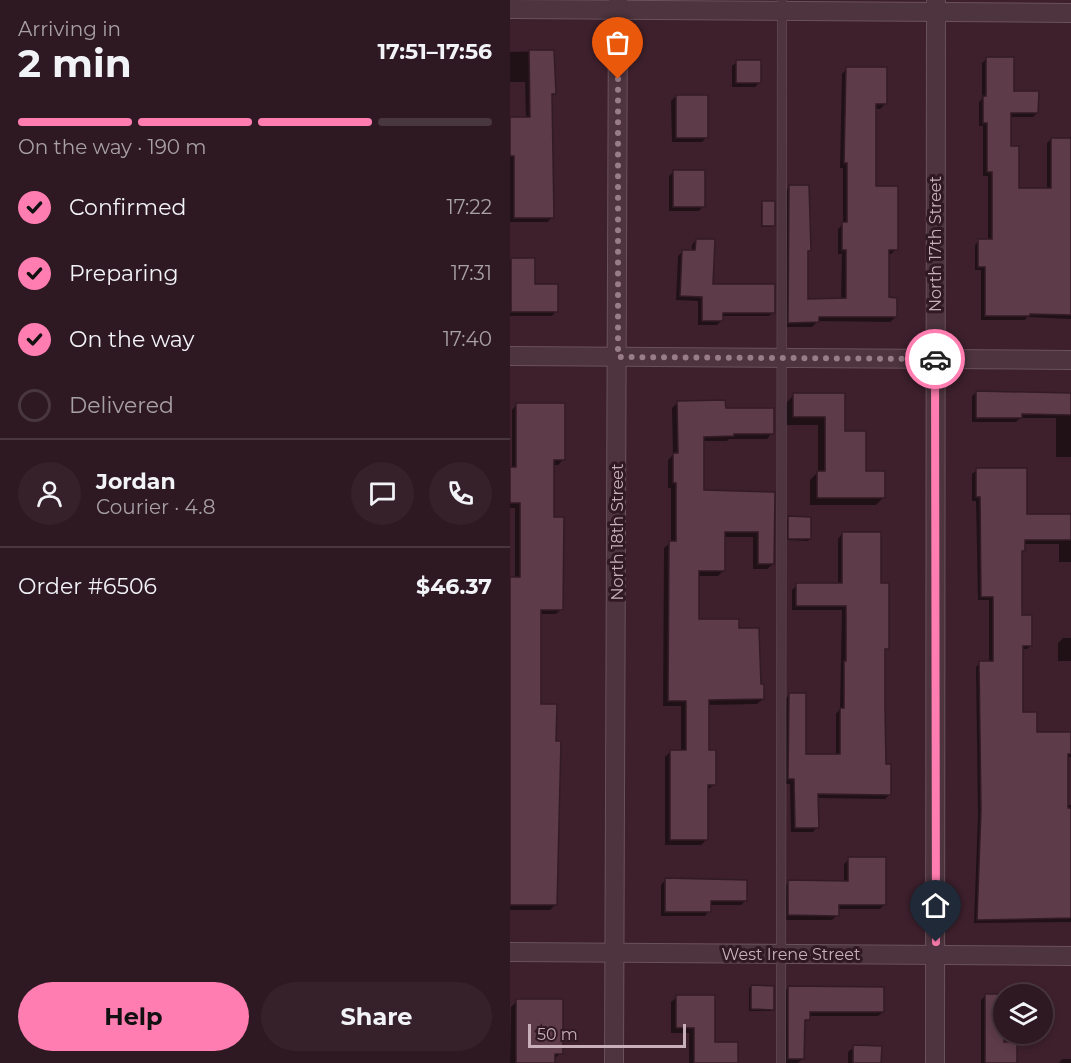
<!DOCTYPE html>
<html lang="en">
<head>
<meta charset="utf-8">
<style>
	:root { --surface:#2e1821; --page:#36212a; --text:#f1f3f6; --muted:#a7a0a5; --line:#49373f; --accent:#ff7db0 }
	body { margin:0; font-family:Montserrat,sans-serif; background:var(--page); color:var(--text); height:100vh; display:flex; flex-direction:column; font-size:22px; white-space:nowrap }
	* { box-sizing:border-box; margin:0 }
	p { font-size:20px; color:var(--muted) }
	.icon { flex:none; width:33px; height:33px; fill:none; stroke:currentColor; stroke-width:2; stroke-linecap:round; stroke-linejoin:round }
	.map { position:relative; flex:1; overflow:hidden }
	.panel { display:flex; flex-direction:column; background:var(--surface); width:510px }
	.panel>* { flex:none }
	.tools { position:absolute; left:483px; top:984px; display:grid; gap:12px }
	.tools a { display:grid; place-items:center; width:60px; height:60px; border-radius:50%; background:var(--surface); box-shadow:0 3px 9px #0003,0 0 0 2px var(--line); font-size:30px }
	.scale { position:absolute; left:18px; bottom:15px; width:158px; box-sizing:border-box; padding-left:6px; border:3px solid #c9afb9; border-top:0; font-size:16px; line-height:21px; white-space:nowrap; color:#c9afb9; -webkit-text-stroke:4px #311923; paint-order:stroke }
	.pin { position:absolute; display:grid; place-items:center; width:51px; height:51px; color:#fff; margin:-62px -26px; border-radius:50% 50% 50% 0; rotate:-45deg; box-shadow:0 0 6px #0007 }
	.pin .icon { rotate:45deg }
	.courier { position:absolute; display:grid; place-items:center; width:60px; height:60px; margin:-30px; border:4px solid #ff7db0; border-radius:50%; background:#fff; color:#222; box-shadow:0 2px 8px #0007 }
	.summary em { font-style:normal; font-weight:700 }
	.summary div { display:flex; flex-direction:column-reverse }
	.summary { display:flex; align-items:center; justify-content:space-between; height:102px; padding:0 18px }
	h1 { font-size:39px; font-weight:700; line-height:45px }
	.bar { display:grid; grid-template-columns:repeat(4,1fr); gap:9px 6px; align-content:center; height:72px; padding:0 18px }
	.bar i { height:8px; border-radius:4px; background:var(--line) }
	.bar .current { background:var(--accent) }
	.bar p { grid-column:span 4 }
	.line { display:flex; align-items:center; gap:15px; padding:0 18px; border-top:2px solid var(--line) }
	.line div { flex:1 }
	.round { display:grid; place-items:center; flex:none; width:63px; height:63px; border-radius:32px; background:var(--page) }
	ol { padding:0 18px; list-style:none }
	li { display:flex; align-items:center; gap:18px; height:66px }
	li p { margin-inline-start:auto }
	li .icon { padding:6px; border-radius:50%; background:var(--accent); color:#111; stroke-width:4 }
	li:last-child { color:var(--muted) }
	li i { width:33px; height:33px; border:3px solid var(--line); border-radius:50% }
	.primary-button { display:flex; gap:12px; margin-top:auto; padding:12px 18px }
	.primary-button a { flex:1; height:69px; border-radius:36px; background:var(--accent); color:#111; font-size:24px; font-weight:700; line-height:69px; text-align:center }
	.primary-button a+a { background:var(--page); color:var(--text) }
	main { display:flex; flex:1; min-height:0 }
	.map>svg:first-child { display:block }
</style>
</head>
<body>
<main>
<section class="panel">
<div class="summary"><div><h1>2 min</h1><p>Arriving in</p></div><em>17:51–17:56</em></div>
<div class="bar"><i class="current"></i><i class="current"></i><i class="current"></i><i></i><p>On the way · 190 m</p></div>
<ol>
<li><svg class="icon" aria-label="check" viewBox="0 0 24 24"><path d="M5 12l5 5 9-10"/></svg>Confirmed<p>17:22</p></li>
<li><svg class="icon" aria-label="check" viewBox="0 0 24 24"><path d="M5 12l5 5 9-10"/></svg>Preparing<p>17:31</p></li>
<li><svg class="icon" aria-label="check" viewBox="0 0 24 24"><path d="M5 12l5 5 9-10"/></svg>On the way<p>17:40</p></li>
<li><i></i>Delivered</li>
</ol>
<div class="line" style="height:108px"><a class="round"><svg class="icon" aria-label="person" viewBox="0 0 24 24"><circle cx="12" cy="8" r="4"/><path d="M4 21q1-7 8-7t8 7"/></svg></a><div><b>Jordan</b><p>Courier · 4.8</p></div><a class="round"><svg class="icon" aria-label="chat" viewBox="0 0 24 24"><path d="M4 5h16v11H9l-5 4z"/></svg></a><a class="round"><svg class="icon" aria-label="phone" viewBox="0 0 24 24"><path d="M5 4h4l2 5-3 2q2 4 5 5l2-3 5 2v4C11 20 4 13 5 4z"/></svg></a></div>
<div class="line" style="height:78px"><div>Order #6506</div><b>$46.37</b></div>
<div class="primary-button"><a>Help</a><a>Share</a></div>
</section>
<div class="map">
<svg width="561" height="1063" viewBox="0 0 561 1063">
	<rect width="100%" height="100%" fill="#3d202c"/>
	<g fill="#0007">
		<polygon points="43,51 44,94 41,97 42,217 38,222 0,222 0,118 16,118 15,82 0,82 0,52"/>
		<polygon points="477,58 502,92 527,113 523,117 499,117 499,147 507,189 537,189 537,143 541,139 561,139 561,319 517,317 515,320 471,320 471,270 465,270 465,245 469,241 478,241 478,176 473,176 473,126 469,126 469,102 472,99 472,63"/>
		<polygon points="227,62 250,82 245,87 222,87 222,66"/>
		<polygon points="337,68 375,104 370,109 364,109 364,187 386,249 381,254 378,254 377,299 386,317 380,322 308,321 302,327 274,327 274,192 279,187 299,250 297,253 296,300 331,300 332,254 328,254 328,229 333,224 333,168 330,168 332,74"/>
		<polygon points="166,96 197,137 192,142 162,142 161,101"/>
		<polygon points="164,172 193,206 189,211 159,211 159,176"/>
		<polygon points="253,203 264,225 261,227 251,227 251,205"/>
		<polygon points="186,240 202,286 263,312 259,316 211,316 211,321 207,325 188,325 188,301 166,300 168,256 172,252 182,252 182,245"/>
		<polygon points="2,259 46,311 42,316 0,316 0,261"/>
		<polygon points="467,392 561,394 561,457 546,457 546,418 510,418 506,422 462,422 462,396"/>
		<polygon points="284,395 334,395 334,432 354,472 374,497 366,505 300,505 300,480 308,472 308,425 276,425 276,403"/>
		<polygon points="167,403 214,409 262,433 257,439 219,439 217,441 193,441 193,492 263,493 263,564 257,569 243,569 243,537 213,537 213,571 208,576 187,576 187,621 227,630 250,685 253,699 247,704 198,705 198,752 205,784 197,790 197,839 191,845 155,845 155,757 160,752 171,752 171,706 153,706 154,548 161,542 161,488 158,488 158,460 163,455 162,408"/>
		<polygon points="7,404 53,460 48,465 43,465 43,518 51,609 46,614 30,614 30,706 45,905 40,910 0,910 0,579 5,579 5,508 0,508 0,469 2,469 2,410"/>
		<polygon points="467,470 515,515 561,515 561,562 549,562 549,544 513,544 513,550 511,553 511,616 521,645 517,649 511,649 511,714 526,734 561,734 561,757 556,758 556,805 561,805 561,922 464,923 468,815 466,667 470,663 479,663 479,600 468,600 466,501 462,501 462,474"/>
		<polygon points="279,518 300,539 298,541 277,540 277,520"/>
		<polygon points="332,534 370,584 377,648 374,652 375,765 379,795 375,799 307,798 307,827 303,832 281,832 280,784 274,784 275,699 279,695 295,755 326,755 326,714 330,709 332,610 282,610 282,590 287,585 328,584 328,539"/>
		<polygon points="553,638 561,638 561,661 548,661 548,643"/>
		<polygon points="339,859 375,904 370,909 327,909 327,915 322,920 274,920 274,887 279,882 334,883 334,864"/>
		<polygon points="155,880 236,900 231,905 199,905 199,911 195,916 151,916 151,885"/>
		<polygon points="241,986 263,1009 261,1011 239,1011 239,988"/>
		<polygon points="278,988 373,1012 368,1016 298,1016 298,1019 293,1024 293,1058 288,1063 274,1063 274,992"/>
		<polygon points="476,995 494,1034 510,1034 505,1035 505,1063 471,1063 471,1000"/>
		<polygon points="167,997 204,1044 227,1063 179,1063 179,1033 161,1033 161,1002"/>
		<polygon points="7,1001 51,1053 43,1060 43,1063 0,1063 1,1007"/>
		<polygon points="344,1047 370,1063 338,1063 338,1052"/>
		<polygon points="552,1059 561,1059 561,1063 549,1063"/>
	</g>
	<g fill="#5d3b49" stroke="#331b25" stroke-width="1.5">
		<polygon points="19,50 44,50 46,94 42,94 44,218 4,218 4,156 0,156 0,117 20,117"/>
		<polygon points="476,57 504,57 504,91 529,91 528,113 501,113 501,146 509,146 509,188 541,188 541,138 561,138 561,315 520,314 520,316 475,316 475,267 468,267 468,239 482,239 482,172 477,172 477,123 473,123 473,96 476,96"/>
		<rect x="226" y="60" width="25" height="23"/>
		<polygon points="336,67 377,67 377,104 366,104 366,186 388,186 388,250 379,250 379,297 387,298 387,317 309,317 309,322 278,323 279,185 299,185 301,251 298,251 298,299 336,298 336,250 332,250 332,222 337,222 337,163 334,163"/>
		<rect x="166" y="95" width="32" height="43"/>
		<rect x="163" y="170" width="32" height="37"/>
		<rect x="252" y="201" width="13" height="25"/>
		<polygon points="186,239 205,239 203,284 265,284 265,313 213,313 213,321 192,321 192,297 170,296 172,250 185,250"/>
		<polygon points="1,258 25,258 25,284 48,284 48,312 1,312"/>
		<polygon points="466,391 561,393 561,415 512,414 512,418 466,418"/>
		<polygon points="283,393 335,393 335,431 356,431 356,471 375,471 375,498 307,498 307,471 315,471 315,417 283,417"/>
		<polygon points="215,400 216,408 264,408 264,434 224,434 224,436 194,437 194,490 265,492 264,564 248,564 248,532 215,532 215,571 189,571 189,619 229,619 229,628 249,628 251,684 254,684 254,699 199,700 199,750 206,750 206,785 198,785 198,840 160,840 160,750 176,750 176,701 158,701 159,541 166,541 166,483 163,483 163,453 168,453 167,401"/>
		<polygon points="6,403 55,403 55,460 44,460 44,517 54,517 53,610 31,610 31,704 47,704 46,741 51,741 47,905 0,905 0,577 10,577 10,503 0,503 0,467 6,467"/>
		<polygon points="466,468 517,468 517,514 561,514 561,540 515,540 515,551 512,551 512,615 522,615 522,646 513,646 513,712 527,712 527,732 561,732 561,754 558,754 558,808 561,808 561,918 467,920 471,810 469,661 483,661 483,597 471,597 470,497 466,497"/>
		<polygon points="278,516 301,517 301,539 278,539"/>
		<polygon points="332,532 371,532 371,583 379,583 379,649 375,649 375,708 376,764 381,764 381,795 308,794 309,828 285,828 284,779 278,779 279,693 296,693 296,754 330,754 330,708 334,708 334,661 336,661 336,606 286,606 286,583 332,583"/>
		<polygon points="338,857 376,857 376,905 329,905 329,916 278,915 278,880 338,881"/>
		<polygon points="155,878 237,880 237,901 201,901 201,912 155,912"/>
		<polygon points="241,985 264,986 264,1010 241,1009"/>
		<polygon points="278,986 374,987 374,1012 300,1012 300,1020 295,1020 294,1059 278,1059"/>
		<polygon points="475,994 494,994 494,1042 507,1042 507,1063 475,1063"/>
		<polygon points="166,995 205,995 205,1042 228,1042 228,1063 184,1063 184,1028 166,1028"/>
		<polygon points="6,999 53,999 53,1054 45,1054 45,1063 6,1063"/>
		<polygon points="343,1045 372,1046 371,1063 343,1063"/>
	</g>
	<g fill="none" stroke-linecap="round" stroke-linejoin="round">
		<defs>
			<polyline id="lane" points="271,1063 272,0"/>
			<g id="street">
				<polyline points="0,9 561,13"/>
				<polyline points="0,356 561,360"/>
				<polyline points="0,952 561,956"/>
				<polyline points="104,1063 108,0"/>
				<polyline points="425,1063 426,0"/>
			</g>
		</defs>
		<use href="#lane" stroke="#6a525c" stroke-width="10"/>
		<use href="#street" stroke="#6a525c" stroke-width="20"/>
		<use href="#lane" stroke="#4d343e" stroke-width="9"/>
		<use href="#street" stroke="#4d343e" stroke-width="18"/>
	</g>
	<g fill="none" stroke-linecap="round" stroke-linejoin="round">
		<polyline stroke="#987d88" stroke-width="6" stroke-dasharray="0 10.8" points="108,79 108,357 425,359"/>
		<polyline stroke="#ff7db0" stroke-width="8" points="425,359 426,942"/>
	</g>
	<g text-anchor="middle" dominant-baseline="central" stroke-width="6" stroke-linejoin="round" paint-order="stroke">
		<g font-size="16" fill="#c9afb9" stroke="#311923">
			<text transform="translate(425 244) rotate(-90)">North 17th Street</text>
			<text transform="translate(107 532) rotate(-90)">North 18th Street</text>
			<text x="281" y="954">West Irene Street</text>
		</g>
	</g>
</svg>
<div class="tools">
<a><svg class="icon" aria-label="layers" viewBox="0 0 24 24"><path d="M12 4l9 5-9 5-9-5zM3 14l9 5 9-5"/></svg></a>
</div>
<div class="scale">50 m</div>
<div class="pin" style="left:108px;top:79px;background:#ea580c"><svg class="icon" aria-label="bag" viewBox="0 0 24 24"><path d="M5 8h14l-1 12H6zM9 8a3 3 0 0 1 6 0"/></svg></div>
<div class="pin" style="left:426px;top:942px;background:#1f2937"><svg class="icon" aria-label="home" viewBox="0 0 24 24"><path d="M3 11l9-7 9 7M6 9v11h12V9"/></svg></div>
<div class="courier" style="left:425px;top:359px"><svg class="icon" aria-label="car" viewBox="0 0 24 24"><path d="M5 17H2v-5l4-1 3-4h7l3 4 3 1v5h-3M9 17h6M6 11h13"/><circle cx="7" cy="17" r="2"/><circle cx="17" cy="17" r="2"/></svg></div>
</div>
</main>
</body>
</html>
